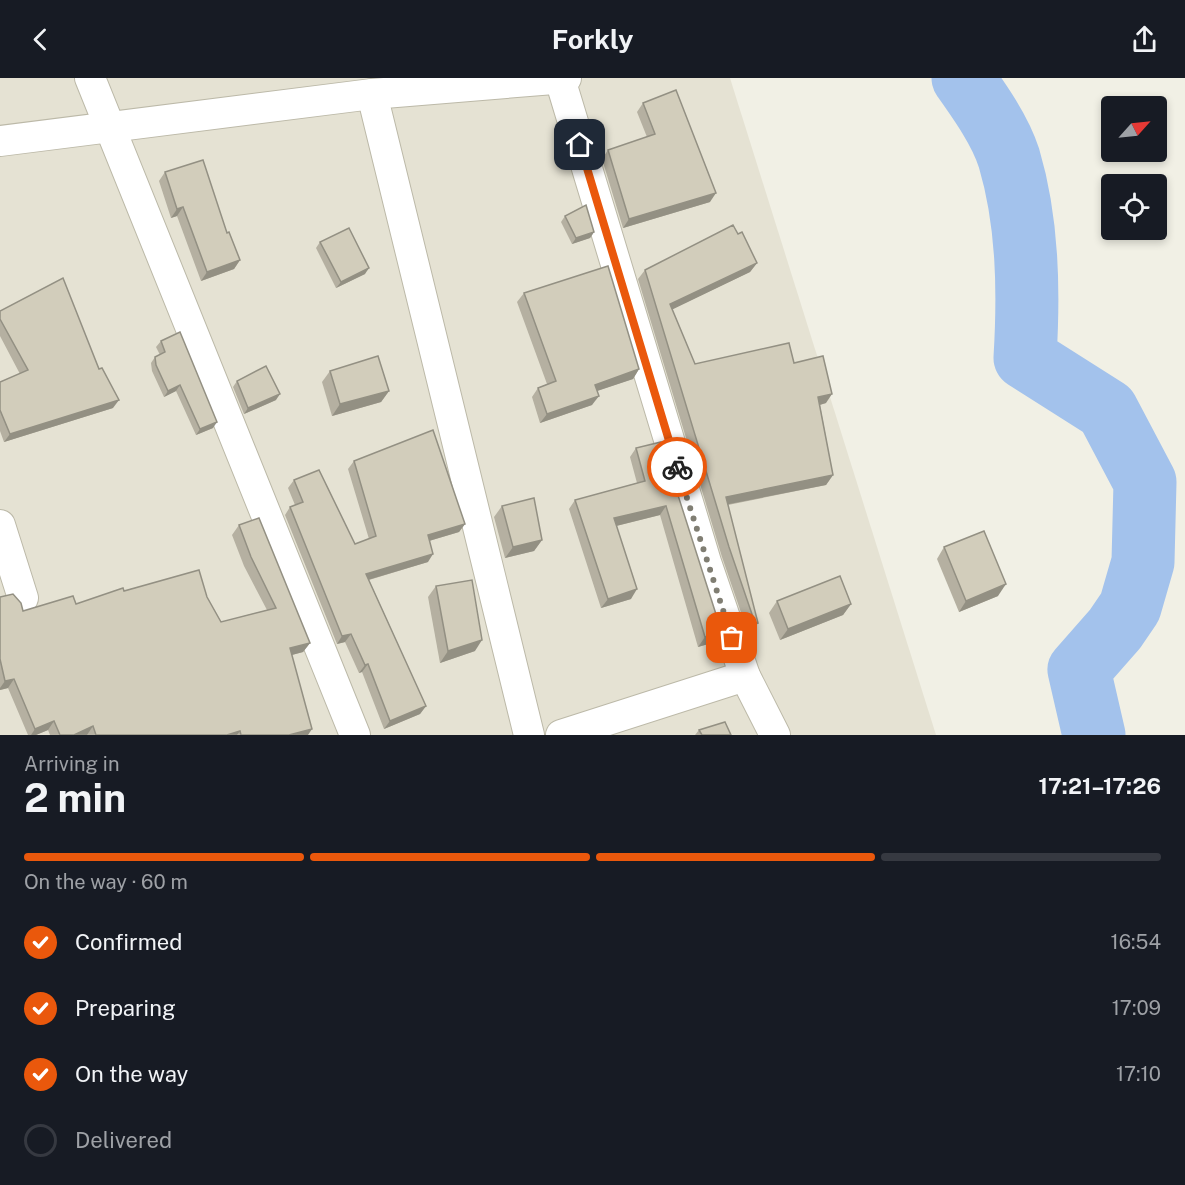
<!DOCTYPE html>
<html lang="en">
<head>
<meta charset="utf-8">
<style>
	:root { --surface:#171b24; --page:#20242c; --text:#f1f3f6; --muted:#9ea1a6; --line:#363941; --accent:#ea580c }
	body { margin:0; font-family:"Public Sans",sans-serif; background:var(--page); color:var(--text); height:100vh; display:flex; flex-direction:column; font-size:22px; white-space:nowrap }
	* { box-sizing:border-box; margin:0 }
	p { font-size:20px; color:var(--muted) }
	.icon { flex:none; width:33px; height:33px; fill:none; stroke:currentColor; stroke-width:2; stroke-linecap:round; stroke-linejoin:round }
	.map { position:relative; height:657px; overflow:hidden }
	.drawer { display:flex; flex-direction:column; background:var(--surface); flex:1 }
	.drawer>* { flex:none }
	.needle { width:39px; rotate:63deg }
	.tools { position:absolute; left:1101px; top:18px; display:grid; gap:12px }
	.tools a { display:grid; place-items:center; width:66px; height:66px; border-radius:6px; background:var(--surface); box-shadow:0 3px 9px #0003; font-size:30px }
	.pin { position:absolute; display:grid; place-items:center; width:51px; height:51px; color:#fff; margin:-26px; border-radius:12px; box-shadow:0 3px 9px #0006 }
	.courier { position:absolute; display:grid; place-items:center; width:60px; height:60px; margin:-30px; border:4px solid #ea580c; border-radius:50%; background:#fff; color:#222; box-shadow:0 2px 8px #0007 }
	.summary em { font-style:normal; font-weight:700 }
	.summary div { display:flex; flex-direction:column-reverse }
	.summary { display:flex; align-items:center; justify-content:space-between; height:102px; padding:0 24px }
	h1 { font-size:39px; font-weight:700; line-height:45px }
	.bar { display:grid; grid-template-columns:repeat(4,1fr); gap:9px 6px; align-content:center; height:72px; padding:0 24px }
	.bar i { height:8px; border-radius:4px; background:var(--line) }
	.bar .current { background:var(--accent) }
	.bar p { grid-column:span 4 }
	ol { padding:0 24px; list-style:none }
	li { display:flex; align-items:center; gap:18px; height:66px }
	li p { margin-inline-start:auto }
	li .icon { padding:6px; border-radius:50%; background:var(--accent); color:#fff; stroke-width:4 }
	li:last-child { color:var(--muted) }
	li i { width:33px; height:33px; border:3px solid var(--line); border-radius:50% }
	header { display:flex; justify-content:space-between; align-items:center; height:78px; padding:0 24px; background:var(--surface); font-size:27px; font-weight:700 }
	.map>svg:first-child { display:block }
</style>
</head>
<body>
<header><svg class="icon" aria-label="back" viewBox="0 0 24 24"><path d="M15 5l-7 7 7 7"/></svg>Forkly<svg class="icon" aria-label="share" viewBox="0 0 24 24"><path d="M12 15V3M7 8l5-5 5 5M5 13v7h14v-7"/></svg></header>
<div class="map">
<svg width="1185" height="657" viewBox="0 0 1185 657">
	<rect width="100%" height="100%" fill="#f1f0e5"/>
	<polygon fill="#e5e2d3" points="0,0 730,0 936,657 0,657"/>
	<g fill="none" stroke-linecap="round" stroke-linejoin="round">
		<path stroke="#a3c2ec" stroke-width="63" d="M 963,0 C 980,24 1000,52 1009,80 C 1028,144 1029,213 1025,280 L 1107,332 L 1145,404 L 1143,484 L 1130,529 L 1115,551 L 1079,592 L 1094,657"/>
		<defs>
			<g id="street">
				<polyline points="90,0 355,657"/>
				<polyline points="560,1 706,484 745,598 775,657"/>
				<polyline points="372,16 529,657"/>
				<polyline points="0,63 372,16 566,0"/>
				<polyline points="0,447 23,520"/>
				<polyline points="561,657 745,598"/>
			</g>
		</defs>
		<use href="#street" stroke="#bcb9a8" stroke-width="32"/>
		<use href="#street" stroke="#fff" stroke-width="30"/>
	</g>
	<g fill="#b5b0a1">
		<polygon points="643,25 710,124 623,150 602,81 608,72 647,59 637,34"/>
		<polygon points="165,94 227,155 240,182 234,191 201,203 177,138 171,140 159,103"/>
		<polygon points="565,138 594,154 590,160 572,166 561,144"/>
		<polygon points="320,164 365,196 336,210 316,170"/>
		<polygon points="757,185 750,194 672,231 695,286 794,285 826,325 820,327 833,397 826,407 728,427 758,545 752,554 748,555 722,479 638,201 645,192"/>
		<polygon points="524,215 639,291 633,301 597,313 592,327 540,345 532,319 538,310 547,306 517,224"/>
		<polygon points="0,233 113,330 4,364 0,353 0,304 20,296 0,258"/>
		<polygon points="161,263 213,350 196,357 176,313 164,319 152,293 151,285 155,279 160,277 156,269"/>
		<polygon points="330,293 389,313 381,324 332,338 322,304"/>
		<polygon points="237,303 276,322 244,336 233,309"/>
		<polygon points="661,364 715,564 698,569 660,437 616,448 631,521 601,530 569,431 575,422 637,405 630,379 636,370"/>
		<polygon points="354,383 465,446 459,454 429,463 428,484 369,502 426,628 420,636 384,651 362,594 359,595 345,564 337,566 285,437 290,429 295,427 288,410 294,402 355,466 369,461 348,391"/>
		<polygon points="502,428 542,462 534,473 505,480 494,439"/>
		<polygon points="239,447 310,565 303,574 292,577 308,657 50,657 48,652 36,657 28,657 8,610 0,612 0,519 23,533 76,526 124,513 207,519 221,544 267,532 244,488 232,457"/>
		<polygon points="944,469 998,518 959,534 937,481"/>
		<polygon points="436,508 475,573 440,585 428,519"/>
		<polygon points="777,523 851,526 843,537 780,562 769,535"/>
		<polygon points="699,652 731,657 695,657"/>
	</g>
	<g fill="#939083">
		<polygon points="716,115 710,124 623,150 629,141"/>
		<polygon points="183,129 177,138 171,140 177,131"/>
		<polygon points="594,154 590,160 572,166 576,160"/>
		<polygon points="240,182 234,191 201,203 207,194"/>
		<polygon points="757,185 750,194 663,236 670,226"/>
		<polygon points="369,190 365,196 336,210 341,204"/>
		<polygon points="639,291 633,301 588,316 595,307"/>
		<polygon points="180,307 176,313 164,319 168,313"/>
		<polygon points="389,313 381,324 332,338 340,326"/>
		<polygon points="280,316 276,322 244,336 248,330"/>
		<polygon points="832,316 826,325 812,329 818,319"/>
		<polygon points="599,318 592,327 540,345 547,336"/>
		<polygon points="119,322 113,330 4,364 10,356"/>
		<polygon points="217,344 213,350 196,357 200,351"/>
		<polygon points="833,397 826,407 719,428 726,419"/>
		<polygon points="666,428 660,437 608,450 614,440"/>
		<polygon points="465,446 459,454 422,465 428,457"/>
		<polygon points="542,462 534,473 505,480 513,469"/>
		<polygon points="433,476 428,484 361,504 366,496"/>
		<polygon points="1006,506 998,518 959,534 966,523"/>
		<polygon points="637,511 631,521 601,530 608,521"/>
		<polygon points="851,526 843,537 780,562 788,551"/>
		<polygon points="755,545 758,545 752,554 748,555"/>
		<polygon points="722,555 715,564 698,569 705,559"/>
		<polygon points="351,556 345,564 337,566 342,558"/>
		<polygon points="482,562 475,573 440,585 448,573"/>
		<polygon points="310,565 303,574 284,579 290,570"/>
		<polygon points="368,586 362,594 359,595 365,587"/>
		<polygon points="14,601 8,610 0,612 0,610 5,603"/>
		<polygon points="426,628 420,636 384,651 390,643"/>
		<polygon points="54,643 48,652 36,657 31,657 35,651"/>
		<polygon points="93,648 87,657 74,657"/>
		<polygon points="312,651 308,657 289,657"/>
		<polygon points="240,653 237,657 227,657"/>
	</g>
	<g fill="#d2cdbb" stroke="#939083" stroke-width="1.5">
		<polygon points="676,12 716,115 629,141 608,72 655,56 643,25"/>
		<polygon points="203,82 227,155 229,154 240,182 207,194 183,129 177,131 165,94"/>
		<polygon points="586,127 594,154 576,160 565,138"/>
		<polygon points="733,147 738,156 742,154 757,185 670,226 695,286 789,265 794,285 823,278 832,316 818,319 833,397 726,419 758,545 755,545 729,469 645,192"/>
		<polygon points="349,150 369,190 341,204 320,164"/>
		<polygon points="608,188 639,291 595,307 599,318 547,336 538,310 556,303 524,215"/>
		<polygon points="63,200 99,291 102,290 119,322 10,356 0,332 0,304 28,292 0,241 0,233"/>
		<polygon points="180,254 217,344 200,351 180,307 168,313 156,287 155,279 165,274 161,263"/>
		<polygon points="378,278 389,313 340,326 330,293"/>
		<polygon points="266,288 280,316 248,330 237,303"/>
		<polygon points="433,352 465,446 428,457 433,476 366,496 426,628 390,643 368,586 365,587 351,556 342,558 290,429 303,424 294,402 319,392 355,466 376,458 354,383"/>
		<polygon points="661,364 722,555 705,559 666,428 614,440 637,511 608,521 575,422 645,403 636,370"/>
		<polygon points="534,420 542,462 513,469 502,428"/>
		<polygon points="259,440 310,565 290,570 312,651 289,657 241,657 240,653 227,657 96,657 93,648 74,657 60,657 54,643 35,651 14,601 5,603 0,581 0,519 13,516 21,525 23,533 73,518 76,526 123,510 124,513 199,492 207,519 221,544 276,530 251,479 239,447"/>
		<polygon points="984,453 1006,506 966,523 944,469"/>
		<polygon points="840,498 851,526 788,551 777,523"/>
		<polygon points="472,502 482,562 448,573 436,508"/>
		<polygon points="725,644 731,657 702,657 699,652"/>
	</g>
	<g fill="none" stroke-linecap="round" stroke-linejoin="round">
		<polyline stroke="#807e73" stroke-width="6" stroke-dasharray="0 10.8" points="677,389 732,560"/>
		<polyline stroke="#ea580c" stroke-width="8" points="580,67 677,389"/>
	</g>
</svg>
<div class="tools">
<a><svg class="needle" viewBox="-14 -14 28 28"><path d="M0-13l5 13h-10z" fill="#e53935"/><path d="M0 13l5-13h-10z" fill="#9ea1a6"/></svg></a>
<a><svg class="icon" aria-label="locate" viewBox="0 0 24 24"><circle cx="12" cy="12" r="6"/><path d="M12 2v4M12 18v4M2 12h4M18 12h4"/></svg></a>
</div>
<div class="pin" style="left:732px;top:560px;background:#ea580c"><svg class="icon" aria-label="bag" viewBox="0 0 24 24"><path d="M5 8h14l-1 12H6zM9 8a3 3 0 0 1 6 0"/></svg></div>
<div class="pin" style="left:580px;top:67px;background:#1f2937"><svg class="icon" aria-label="home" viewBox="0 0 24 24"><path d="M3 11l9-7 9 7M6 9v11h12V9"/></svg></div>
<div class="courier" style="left:677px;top:389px"><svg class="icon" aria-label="bike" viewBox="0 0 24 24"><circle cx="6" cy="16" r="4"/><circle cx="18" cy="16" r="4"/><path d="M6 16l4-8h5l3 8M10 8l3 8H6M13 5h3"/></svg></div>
</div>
<section class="drawer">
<div class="summary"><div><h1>2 min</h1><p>Arriving in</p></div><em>17:21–17:26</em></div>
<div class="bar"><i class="current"></i><i class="current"></i><i class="current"></i><i></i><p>On the way · 60 m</p></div>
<ol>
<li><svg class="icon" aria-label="check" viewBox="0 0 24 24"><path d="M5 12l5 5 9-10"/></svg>Confirmed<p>16:54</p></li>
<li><svg class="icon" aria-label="check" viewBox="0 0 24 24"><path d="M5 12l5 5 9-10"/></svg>Preparing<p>17:09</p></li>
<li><svg class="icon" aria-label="check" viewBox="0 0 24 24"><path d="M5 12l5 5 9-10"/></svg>On the way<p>17:10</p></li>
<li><i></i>Delivered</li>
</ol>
</section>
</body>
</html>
